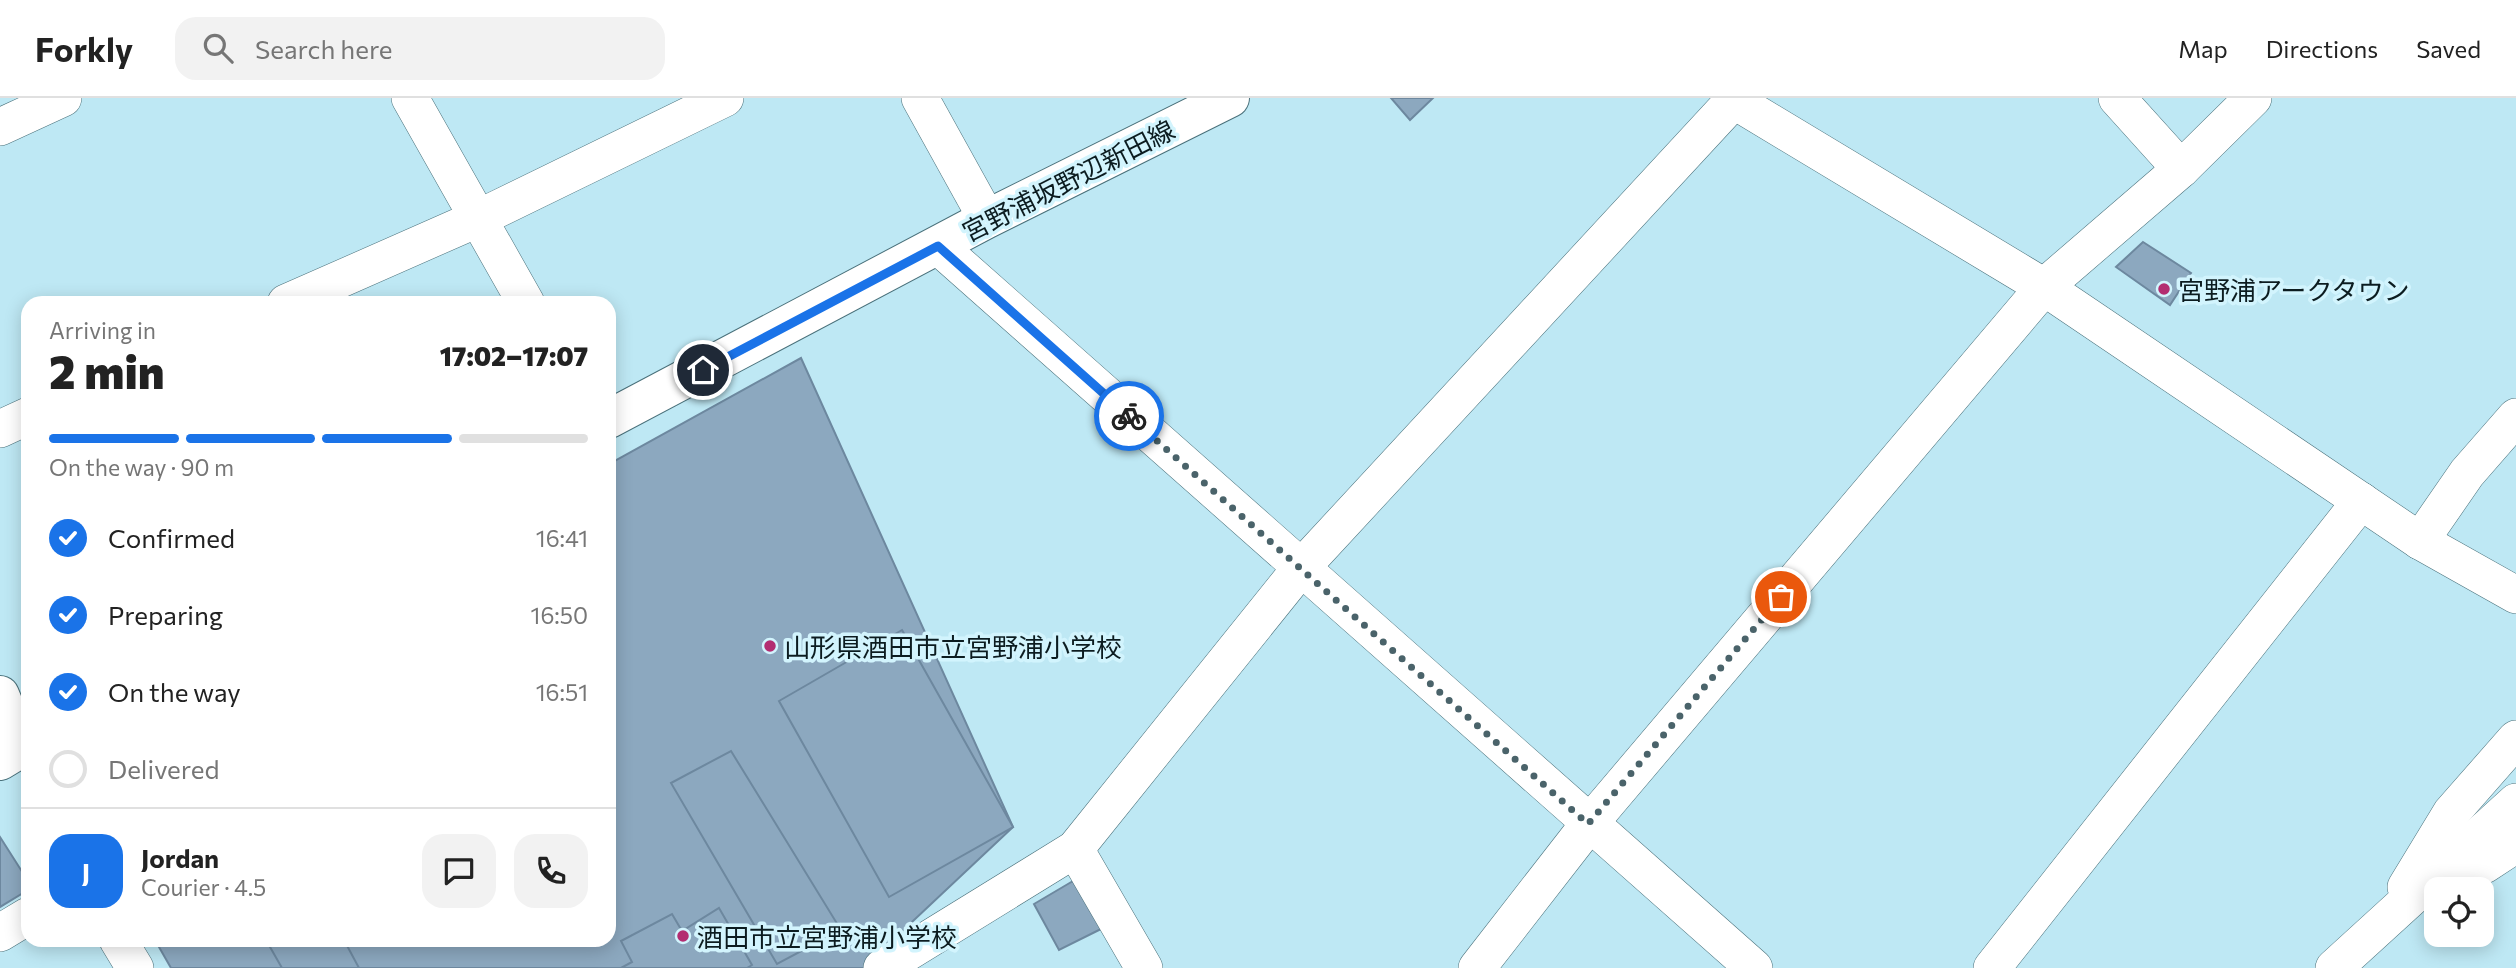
<!DOCTYPE html>
<html lang="en">
<head>
<meta charset="utf-8">
<style>
	:root { --surface:#fff; --page:#f2f2f2; --text:#222; --muted:#767676; --line:#e0e0e0; --accent:#1a73e8 }
	body { margin:0; font-family:Commissioner,"Noto Sans JP",sans-serif; background:var(--page); color:var(--text); height:100vh; display:flex; flex-direction:column; font-size:26px; white-space:nowrap }
	* { box-sizing:border-box; margin:0 }
	p { font-size:23px; color:var(--muted) }
	.icon { flex:none; width:38px; height:38px; fill:none; stroke:currentColor; stroke-width:2; stroke-linecap:round; stroke-linejoin:round }
	.map { position:relative; flex:1; overflow:hidden }
	.drawer { position:absolute; left:21px; top:198px; width:595px; height:651px; display:flex; flex-direction:column; background:var(--surface); border-radius:21px; box-shadow:0 4px 18px #0003 }
	.drawer>* { flex:none }
	.tools { position:absolute; left:2424px; top:779px; display:grid; gap:14px }
	.tools a { display:grid; place-items:center; width:70px; height:70px; border-radius:14px; background:var(--surface); box-shadow:0 4px 18px #0003; font-size:35px }
	.pin { position:absolute; display:grid; place-items:center; width:60px; height:60px; color:#fff; margin:-30px; border:4px solid #fff; border-radius:50%; box-shadow:0 2px 7px #0007 }
	.courier { position:absolute; display:grid; place-items:center; width:70px; height:70px; margin:-35px; border:5px solid #1a73e8; border-radius:50%; background:#fff; color:#222; box-shadow:0 2px 9px #0007 }
	.head em { font-style:normal; font-weight:800 }
	.head div { display:flex; flex-direction:column-reverse }
	.head { display:flex; align-items:center; justify-content:space-between; height:119px; padding:0 28px }
	h1 { font-size:46px; font-weight:800; line-height:52px }
	.bar { display:grid; grid-template-columns:repeat(4,1fr); gap:10px 7px; align-content:center; height:84px; padding:0 28px }
	.bar i { height:9px; border-radius:5px; background:var(--line) }
	.bar .selected { background:var(--accent) }
	.bar p { grid-column:span 4 }
	.line { display:flex; align-items:center; gap:18px; padding:0 28px; border-top:2px solid var(--line) }
	.line div { flex:1 }
	.round { display:grid; place-items:center; flex:none; width:74px; height:74px; border-radius:21px; background:var(--page) }
	ol { padding:0 28px; list-style:none }
	li { display:flex; align-items:center; gap:21px; height:77px }
	li p { margin-inline-start:auto }
	li .icon { padding:7px; border-radius:50%; background:var(--accent); color:#fff; stroke-width:4 }
	li:last-child { color:var(--muted) }
	li i { width:38px; height:38px; border:4px solid var(--line); border-radius:50% }
	header { display:flex; align-items:center; gap:42px; box-sizing:border-box; height:98px; padding:0 35px; background:var(--surface); border-bottom:2px solid var(--line) }
	header strong { font-size:33px }
	nav { display:flex; gap:38px; margin-inline-start:auto; font-size:24px }
	.search { width:490px; height:63px; background:var(--page); display:flex; align-items:center; gap:18px; box-sizing:border-box; padding:0 24px; border-radius:21px; color:var(--muted); font-size:26px }
	.map>svg:first-child { display:block }
</style>
</head>
<body>
<header>
<strong>Forkly</strong>
<div class="search"><svg class="icon" aria-label="search" viewBox="0 0 24 24"><circle cx="10" cy="10" r="6"/><path d="M15 15l6 6"/></svg>Search here</div>
<nav><a>Map</a><a>Directions</a><a>Saved</a></nav>
</header>
<div class="map">
<svg width="2516" height="870" viewBox="0 0 2516 870">
	<rect width="100%" height="100%" fill="#bee8f4"/>
	<g fill="#8ca8bf" stroke="#6d889f" stroke-width="2">
		<polygon points="1391,0 1433,0 1410,22"/>
		<polygon points="2143,144 2191,175 2170,207 2116,169"/>
		<polygon points="801,260 1013,729 863,870 171,870 155,842 609,842 609,366"/>
		<polygon points="902,532 1013,729 889,799 779,603"/>
		<polygon points="731,653 841,832 777,866 671,685"/>
		<polygon points="0,739 28,783 28,792 0,809"/>
		<polygon points="1073,783 1103,830 1059,852 1034,806"/>
		<polygon points="719,810 752,867 747,870 621,870 632,864 621,843 672,816 682,833"/>
		<polygon points="266,842 344,842 359,870 282,870"/>
	</g>
	<g fill="none" stroke-linecap="round" stroke-linejoin="round">
		<defs>
			<g id="minor">
				<polyline points="410,0 526,205"/>
				<polyline points="920,0 987,121"/>
				<polyline points="1730,0 2044,189 2420,443 2516,497"/>
				<polyline points="2117,0 2181,71"/>
				<polyline points="0,29 63,0"/>
				<polyline points="938,148 1754,870"/>
				<polyline points="286,205 479,120 725,0"/>
				<polyline points="0,331 28,318"/>
				<polyline points="2420,443 2467,375 2516,319"/>
				<polyline points="1075,751 1144,870"/>
				<polyline points="2440,774 2484,767 2516,746"/>
				<polyline points="2406,789 2451,715 2516,641"/>
				<polyline points="0,835 28,818"/>
				<polyline points="118,842 135,870"/>
				<polyline points="882,870 1075,751 1300,471 1734,2"/>
				<polyline points="1477,870 1589,726 2044,189 2181,71 2253,0"/>
				<polyline points="1992,870 2361,403"/>
				<polyline points="2334,870 2516,704"/>
			</g>
			<polyline id="tertiary" points="0,597 22,650"/>
			<g id="secondary">
				<polyline points="609,321 987,121 1230,0"/>
				<polyline points="0,663 28,646"/>
			</g>
		</defs>
		<use href="#minor" stroke="#4a717b" stroke-width="38"/>
		<use href="#tertiary" stroke="#4a717b" stroke-width="40"/>
		<use href="#secondary" stroke="#4a717b" stroke-width="40"/>
		<use href="#minor" stroke="#fff" stroke-width="37"/>
		<use href="#tertiary" stroke="#fff" stroke-width="38"/>
		<use href="#secondary" stroke="#fff" stroke-width="38"/>
	</g>
	<g fill="none" stroke-linecap="round" stroke-linejoin="round">
		<polyline stroke="#4a636a" stroke-width="7" stroke-dasharray="0 12.6" points="1129,318 1588,726 1781,499"/>
		<polyline stroke="#1a73e8" stroke-width="9" points="703,272 938,148 1129,318"/>
	</g>
	<g fill="#b32d71" stroke="#d2f4fd" stroke-width="2.5">
		<circle cx="2164" cy="191" r="7"/>
		<circle cx="770" cy="548" r="7"/>
		<circle cx="683" cy="838" r="7"/>
	</g>
	<g text-anchor="middle" dominant-baseline="central" stroke-width="7" stroke-linejoin="round" paint-order="stroke">
		<g font-size="26" fill="#0c1c20" stroke="#d2f4fd">
			<text transform="translate(1068 82) rotate(-27)">宮野浦坂野辺新田線</text>
		</g>
		<g font-size="26" fill="#0c1c20" stroke="#d2f4fd" text-anchor="start">
			<text x="2178" y="191">宮野浦アークタウン</text>
			<text x="784" y="548">山形県酒田市立宮野浦小学校</text>
			<text x="697" y="838">酒田市立宮野浦小学校</text>
		</g>
	</g>
</svg>
<div class="tools">
<a><svg class="icon" aria-label="locate" viewBox="0 0 24 24"><circle cx="12" cy="12" r="6"/><path d="M12 2v4M12 18v4M2 12h4M18 12h4"/></svg></a>
</div>
<div class="pin" style="left:1781px;top:499px;background:#ea580c"><svg class="icon" aria-label="bag" viewBox="0 0 24 24"><path d="M5 8h14l-1 12H6zM9 8a3 3 0 0 1 6 0"/></svg></div>
<div class="pin" style="left:703px;top:272px;background:#1f2937"><svg class="icon" aria-label="home" viewBox="0 0 24 24"><path d="M3 11l9-7 9 7M6 9v11h12V9"/></svg></div>
<div class="courier" style="left:1129px;top:318px"><svg class="icon" aria-label="bike" viewBox="0 0 24 24"><circle cx="6" cy="16" r="4"/><circle cx="18" cy="16" r="4"/><path d="M6 16l4-8h5l3 8M10 8l3 8H6M13 5h3"/></svg></div>
<section class="drawer">
<div class="head"><div><h1>2 min</h1><p>Arriving in</p></div><em>17:02–17:07</em></div>
<div class="bar"><i class="selected"></i><i class="selected"></i><i class="selected"></i><i></i><p>On the way · 90 m</p></div>
<ol>
<li><svg class="icon" aria-label="check" viewBox="0 0 24 24"><path d="M5 12l5 5 9-10"/></svg>Confirmed<p>16:41</p></li>
<li><svg class="icon" aria-label="check" viewBox="0 0 24 24"><path d="M5 12l5 5 9-10"/></svg>Preparing<p>16:50</p></li>
<li><svg class="icon" aria-label="check" viewBox="0 0 24 24"><path d="M5 12l5 5 9-10"/></svg>On the way<p>16:51</p></li>
<li><i></i>Delivered</li>
</ol>
<div class="line" style="height:126px"><b class="round" style="background:var(--accent);color:#fff">J</b><div><b>Jordan</b><p>Courier · 4.5</p></div><a class="round"><svg class="icon" aria-label="chat" viewBox="0 0 24 24"><path d="M4 5h16v11H9l-5 4z"/></svg></a><a class="round"><svg class="icon" aria-label="phone" viewBox="0 0 24 24"><path d="M5 4h4l2 5-3 2q2 4 5 5l2-3 5 2v4C11 20 4 13 5 4z"/></svg></a></div>
</section>
</div>
</body>
</html>
